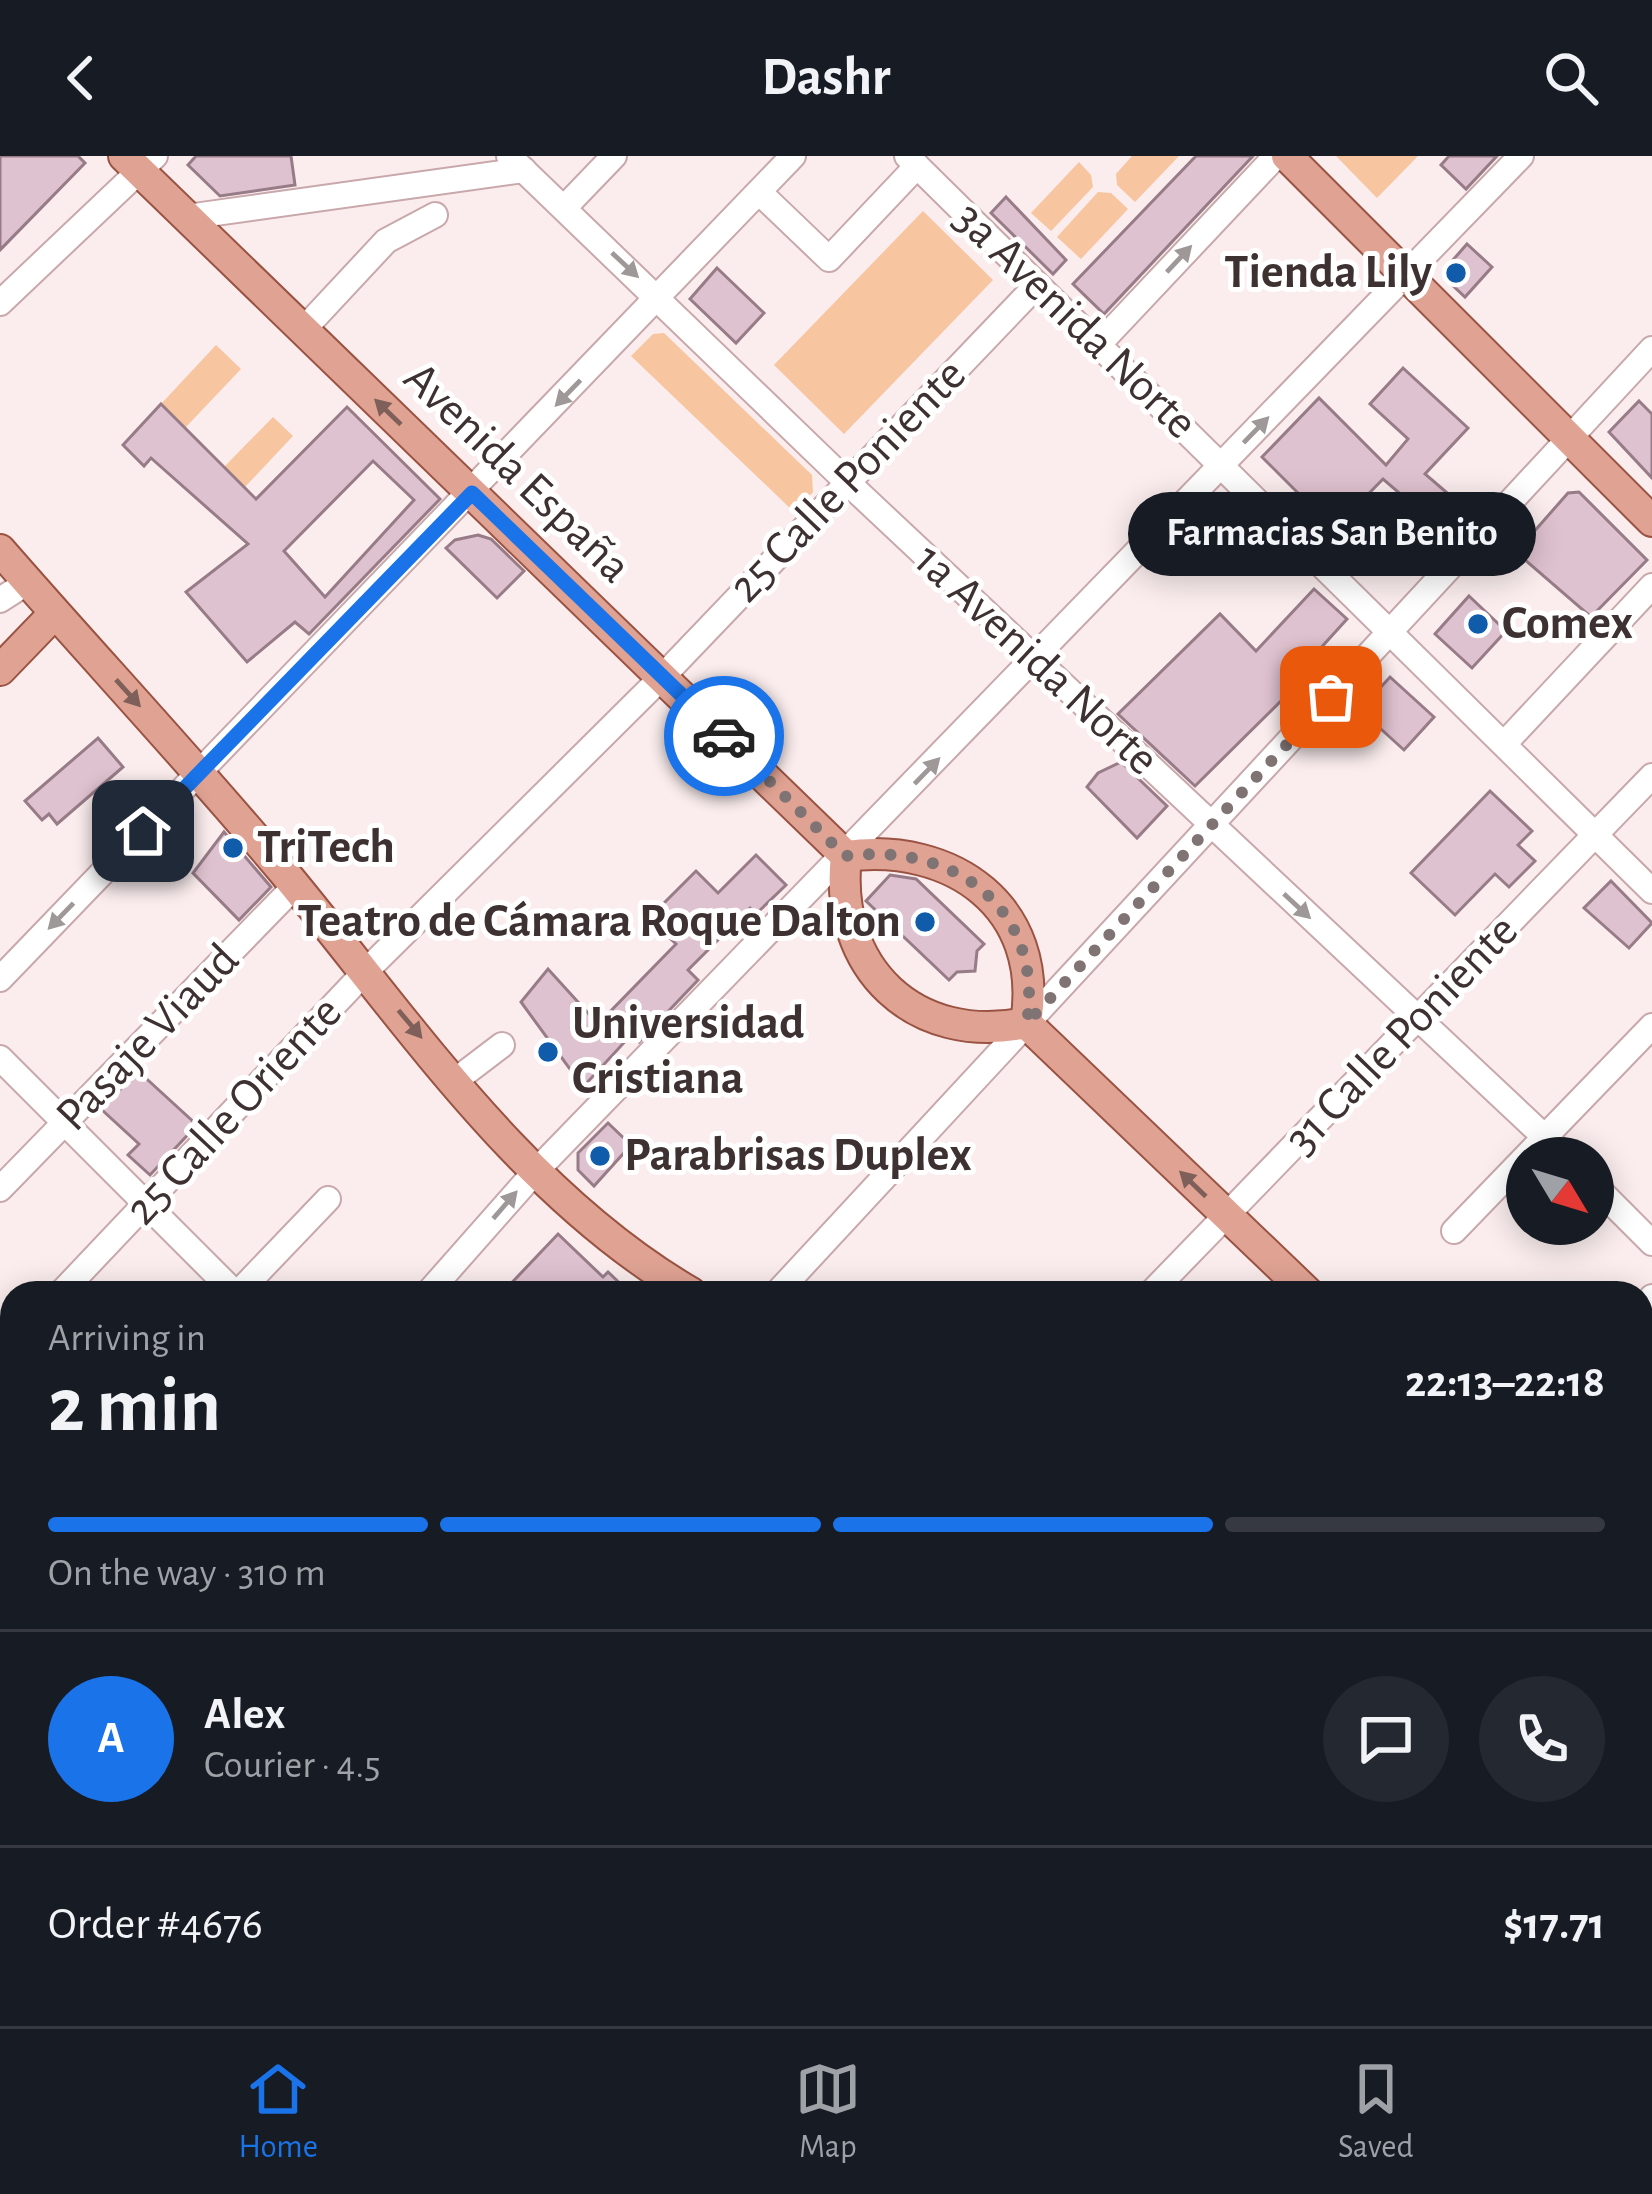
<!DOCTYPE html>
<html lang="en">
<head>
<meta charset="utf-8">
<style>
	:root { --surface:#171b24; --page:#242831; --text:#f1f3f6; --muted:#9ea1a6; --line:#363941; --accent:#1a73e8 }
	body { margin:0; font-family:"Alegreya Sans",sans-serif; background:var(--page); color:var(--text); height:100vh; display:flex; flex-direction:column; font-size:45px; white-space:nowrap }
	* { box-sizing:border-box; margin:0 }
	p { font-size:39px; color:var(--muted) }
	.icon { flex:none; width:66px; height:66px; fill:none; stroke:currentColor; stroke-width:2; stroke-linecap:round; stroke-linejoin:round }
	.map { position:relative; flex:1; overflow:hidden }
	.sheet { position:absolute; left:0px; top:1125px; width:1653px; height:747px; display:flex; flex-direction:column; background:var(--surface); border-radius:36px 36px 0 0; box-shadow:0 6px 30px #0003 }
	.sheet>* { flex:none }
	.needle { width:78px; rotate:128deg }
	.buttons { position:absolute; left:1506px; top:981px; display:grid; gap:24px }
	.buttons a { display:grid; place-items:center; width:108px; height:108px; border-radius:50%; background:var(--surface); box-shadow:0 6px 30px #0003; font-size:60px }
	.pin { position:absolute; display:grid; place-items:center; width:102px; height:102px; color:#fff; margin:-51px; border-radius:24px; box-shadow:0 6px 18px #0006 }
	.courier { position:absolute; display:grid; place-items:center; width:120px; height:120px; margin:-60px; border:9px solid #1a73e8; border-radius:50%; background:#fff; color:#222; box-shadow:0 3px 15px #0007 }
	.bubble { position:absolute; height:84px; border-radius:42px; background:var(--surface); box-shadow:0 6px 30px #0003; font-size:39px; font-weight:700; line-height:84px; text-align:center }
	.summary em { font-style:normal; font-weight:700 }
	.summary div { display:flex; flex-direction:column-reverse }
	.summary { display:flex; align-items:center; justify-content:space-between; height:204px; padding:0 48px }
	h1 { font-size:78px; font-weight:700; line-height:90px }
	.bar { display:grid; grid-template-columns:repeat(4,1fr); gap:18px 12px; align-content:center; height:144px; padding:0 48px }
	.bar i { height:15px; border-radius:9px; background:var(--line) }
	.bar .current { background:var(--accent) }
	.bar p { grid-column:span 4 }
	.line { display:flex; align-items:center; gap:30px; padding:0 48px; border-top:3px solid var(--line) }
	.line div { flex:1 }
	.round { display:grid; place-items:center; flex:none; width:126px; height:126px; border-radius:63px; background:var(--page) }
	header { display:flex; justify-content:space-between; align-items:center; height:156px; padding:0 48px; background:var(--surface); font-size:54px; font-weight:700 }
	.tab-bar { display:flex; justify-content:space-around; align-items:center; height:168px; border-top:3px solid var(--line); background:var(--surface); font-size:33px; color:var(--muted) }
	.tab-bar a { display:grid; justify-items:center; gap:6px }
	.tab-bar .current { color:var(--accent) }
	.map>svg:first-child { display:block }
</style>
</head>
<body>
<header><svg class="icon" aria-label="back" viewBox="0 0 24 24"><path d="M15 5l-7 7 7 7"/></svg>Dashr<svg class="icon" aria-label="search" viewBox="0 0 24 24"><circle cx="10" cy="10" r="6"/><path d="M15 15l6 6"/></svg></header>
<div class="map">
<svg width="1652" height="1870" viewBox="0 0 1652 1870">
	<rect width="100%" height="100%" fill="#fbedee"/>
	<g fill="#f7c59f">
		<polygon points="1132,0 1179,0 1135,46 1117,29 1116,18"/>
		<polygon points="1336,0 1418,0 1377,42"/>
		<polygon points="1079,6 1091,19 1093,31 1051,75 1031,57"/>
		<polygon points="1098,36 1111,37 1128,53 1081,103 1057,81"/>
		<polygon points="923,55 993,124 844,278 774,209"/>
		<polygon points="664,177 812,319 813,336 794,356 631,200 653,178"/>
		<polygon points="216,189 241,213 185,272 161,248"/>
		<polygon points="273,261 293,280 245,331 224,311"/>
	</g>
	<g fill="#dfc2cf" stroke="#977c88" stroke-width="3" fill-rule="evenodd">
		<polygon points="0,0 78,0 85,7 0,94"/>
		<polygon points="196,0 291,0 295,29 220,40 188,9"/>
		<polygon points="1196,0 1253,0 1104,158 1073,128"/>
		<polygon points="1449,0 1497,0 1466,33 1441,9"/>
		<polygon points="1006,41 1066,104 1053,118 991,57"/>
		<polygon points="1467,88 1492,111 1465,141 1447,124 1445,113"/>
		<polygon points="717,112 764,157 736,187 690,143"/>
		<polygon points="1403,212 1468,272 1425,318 1460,348 1439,371 1383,323 1334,373 1262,301 1319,242 1386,309 1408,283 1370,248"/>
		<polygon points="1639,245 1652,258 1652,322 1609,276"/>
		<path d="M 161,248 L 256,343 L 347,251 L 440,343 L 309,478 L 295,466 L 247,506 L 186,436 L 248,388 L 151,302 L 144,310 L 123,289 ZM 373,305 L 414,344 L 325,441 L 284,395 Z"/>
		<polygon points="1579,336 1647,404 1591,461 1516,396 1568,337"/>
		<polygon points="478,379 491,383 524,415 497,442 446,392 455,384"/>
		<polygon points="1314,433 1347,463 1288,528 1293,533 1195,630 1118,558 1220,458 1256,495"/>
		<polygon points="1469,440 1506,475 1472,512 1435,478"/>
		<polygon points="1390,521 1434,561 1404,594 1360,554"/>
		<polygon points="98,582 123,611 57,668 49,658 42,664 25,645"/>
		<polygon points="1121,606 1167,650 1137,682 1087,631 1098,617"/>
		<polygon points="1490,635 1532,675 1518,689 1535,705 1509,731 1495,718 1455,759 1411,717"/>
		<polygon points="224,676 271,731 239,764 193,717"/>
		<polygon points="756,699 786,729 756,758 750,752 688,814 698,824 639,886 631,879 583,931 521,846 548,813 598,868 676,788 649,762 696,715 718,737"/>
		<polygon points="890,719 916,723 984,788 977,795 975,815 957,816 949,824 866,745"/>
		<polygon points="1611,725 1652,767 1629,792 1584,752"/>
		<polygon points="138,915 197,969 150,1019 128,999 139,988 101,953"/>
		<polygon points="608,967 631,989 594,1030 578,1014 578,997"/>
		<polygon points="558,1078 603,1121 608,1116 630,1137 502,1137"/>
	</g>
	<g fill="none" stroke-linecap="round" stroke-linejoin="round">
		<defs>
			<g id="minor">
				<polyline points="509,0 846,325 1567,1002"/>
				<polyline points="907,0 1652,735"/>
				<polyline points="759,36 829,103 917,10"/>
				<polyline points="564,52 614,0"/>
				<polyline points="187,61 524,14"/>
				<polyline points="0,147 155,0"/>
				<polyline points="303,174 386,85 435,59"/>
				<polyline points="1099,188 1276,0"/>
				<polyline points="1324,410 1350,382"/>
				<polyline points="0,444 28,426"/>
				<polyline points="1504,588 1652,430"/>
				<polyline points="0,823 793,0"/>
				<polyline points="0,902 235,1137"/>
				<polyline points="456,924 502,889"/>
				<polyline points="1593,1028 1652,1087"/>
				<polyline points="0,1033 295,730"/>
				<polyline points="1454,1075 1652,870"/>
				<polyline points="61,1137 366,815 663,520 1035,131"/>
				<polyline points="238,1137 328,1043"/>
				<polyline points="428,1137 534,1017 1521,0"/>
				<polyline points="777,1137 1652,193"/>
				<polyline points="1151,1137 1652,620"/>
				<polyline points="1641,1165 1652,1141"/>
				<polyline points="0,1199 12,1187"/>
				<polyline points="1641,1564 1652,1540"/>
				<polyline points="0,1611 12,1598"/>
				<polyline points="1641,1637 1652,1642"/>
				<polyline points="0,1703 12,1690"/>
				<polyline points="1641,1705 1652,1710"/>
				<polyline points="0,1717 12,1729"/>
				<polyline points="143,1860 153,1870"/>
				<polyline points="514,1860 524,1870"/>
				<polyline points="964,1860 974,1870"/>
				<polyline points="1538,1860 1561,1870"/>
				<polyline points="103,1870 112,1860"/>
				<polyline points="444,1870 453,1860"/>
				<polyline points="794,1870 804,1860"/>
				<polyline points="1132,1870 1142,1860"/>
				<polyline points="1325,1870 1335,1860"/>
				<polyline points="1499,1870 1504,1860"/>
			</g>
			<g id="major">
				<polyline points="124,0 846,700"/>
				<polyline points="1287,0 1652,365"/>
				<path d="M 0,394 C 94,502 191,605 283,715 C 406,863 521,1038 691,1137"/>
				<polyline points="0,514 55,457"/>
				<path d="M 846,700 C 833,812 915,890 1026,867"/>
				<path d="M 846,700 C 952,686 1045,751 1026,867"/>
				<polyline points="1026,867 1308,1137"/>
				<polyline points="1641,1417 1652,1424"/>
			</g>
		</defs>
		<use href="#minor" stroke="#c8a8ab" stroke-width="28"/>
		<use href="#major" stroke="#9a5342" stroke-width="34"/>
		<use href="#minor" stroke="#fff" stroke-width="24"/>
		<use href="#major" stroke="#e0a393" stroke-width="30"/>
	</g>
	<defs><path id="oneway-solid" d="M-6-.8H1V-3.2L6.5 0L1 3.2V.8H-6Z" transform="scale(3)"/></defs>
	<g fill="#9e9898">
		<use href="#oneway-solid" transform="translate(1179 103) rotate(-47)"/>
		<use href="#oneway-solid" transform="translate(625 109) rotate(43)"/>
		<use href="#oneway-solid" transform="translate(568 237) rotate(134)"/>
		<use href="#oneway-solid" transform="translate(1256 274) rotate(-46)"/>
		<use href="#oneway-solid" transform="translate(927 615) rotate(-46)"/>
		<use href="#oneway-solid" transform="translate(1297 750) rotate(43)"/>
		<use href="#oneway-solid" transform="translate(61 760) rotate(134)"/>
		<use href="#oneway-solid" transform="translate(505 1049) rotate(-49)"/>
	</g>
	<g fill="#7f5f59">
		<use href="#oneway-solid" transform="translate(388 256) rotate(-136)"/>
		<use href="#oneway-solid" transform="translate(128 537) rotate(48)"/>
		<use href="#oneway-solid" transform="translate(410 868) rotate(50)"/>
		<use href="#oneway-solid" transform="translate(1193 1028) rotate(-136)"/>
	</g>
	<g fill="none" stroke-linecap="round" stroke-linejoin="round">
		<path stroke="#807374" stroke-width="12" stroke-dasharray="0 21.6" d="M 724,580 L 845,700 C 953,686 1044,751 1027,867 L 1331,541"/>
		<polyline stroke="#1a73e8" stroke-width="15" points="143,675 472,337 724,580"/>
	</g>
	<g fill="#105baa" stroke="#fff" stroke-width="4.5">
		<circle cx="1456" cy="117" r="12"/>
		<circle cx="1478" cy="468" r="12"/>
		<circle cx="233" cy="692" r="12"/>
		<circle cx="925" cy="766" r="12"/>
		<circle cx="548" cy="896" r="12"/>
		<circle cx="600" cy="1000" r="12"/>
	</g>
	<g text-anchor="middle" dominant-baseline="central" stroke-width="10" stroke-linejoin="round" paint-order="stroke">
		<g font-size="48" font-weight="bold" fill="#3e3132" stroke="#fff" text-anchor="start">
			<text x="1432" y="117" text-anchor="end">Tienda Lily</text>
			<text x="1502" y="468">Comex</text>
			<text x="257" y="692">TriTech</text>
			<text x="901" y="766" text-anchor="end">Teatro de Cámara Roque Dalton</text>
			<text x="572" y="868">Universidad<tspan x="572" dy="55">Cristiana</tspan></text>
			<text x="624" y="1000">Parabrisas Duplex</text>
		</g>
		<g font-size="48" fill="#3e3132" stroke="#fff">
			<text transform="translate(1075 165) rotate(44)">3a Avenida Norte</text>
			<text transform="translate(517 317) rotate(44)">Avenida España</text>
			<text transform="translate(848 325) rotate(-46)">25 Calle Poniente</text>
			<text transform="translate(1036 504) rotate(43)">1a Avenida Norte</text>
			<text transform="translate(1402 879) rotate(-46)">31 Calle Poniente</text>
			<text transform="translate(148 882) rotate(-46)">Pasaje Viaud</text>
			<text transform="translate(234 955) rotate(-47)">25 Calle Oriente</text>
		</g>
	</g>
</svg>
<div class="buttons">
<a><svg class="needle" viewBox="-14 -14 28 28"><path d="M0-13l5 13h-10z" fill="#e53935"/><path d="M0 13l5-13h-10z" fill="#9ea1a6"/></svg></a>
</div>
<div class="pin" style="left:1331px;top:541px;background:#ea580c"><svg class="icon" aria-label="bag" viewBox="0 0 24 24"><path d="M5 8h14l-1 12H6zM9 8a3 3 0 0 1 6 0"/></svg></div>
<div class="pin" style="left:143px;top:675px;background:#1f2937"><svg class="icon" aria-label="home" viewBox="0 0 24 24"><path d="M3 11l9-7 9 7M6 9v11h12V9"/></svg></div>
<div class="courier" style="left:724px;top:580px"><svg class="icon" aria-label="car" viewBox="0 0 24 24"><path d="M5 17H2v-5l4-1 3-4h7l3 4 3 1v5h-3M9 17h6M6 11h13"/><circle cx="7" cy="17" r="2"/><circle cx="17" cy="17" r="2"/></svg></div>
<div class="bubble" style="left:1128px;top:336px;width:408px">Farmacias San Benito</div>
<section class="sheet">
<div class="summary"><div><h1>2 min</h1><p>Arriving in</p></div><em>22:13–22:18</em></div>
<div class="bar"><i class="current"></i><i class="current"></i><i class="current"></i><i></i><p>On the way · 310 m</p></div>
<div class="line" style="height:216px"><b class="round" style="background:var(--accent);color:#fff">A</b><div><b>Alex</b><p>Courier · 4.5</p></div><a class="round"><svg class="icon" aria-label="chat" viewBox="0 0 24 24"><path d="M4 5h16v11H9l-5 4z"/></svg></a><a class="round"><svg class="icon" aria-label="phone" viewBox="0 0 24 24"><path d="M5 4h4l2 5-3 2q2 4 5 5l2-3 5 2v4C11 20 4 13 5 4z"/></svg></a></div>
<div class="line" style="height:156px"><div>Order #4676</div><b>$17.71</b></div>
</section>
</div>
<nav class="tab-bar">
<a class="current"><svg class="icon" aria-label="home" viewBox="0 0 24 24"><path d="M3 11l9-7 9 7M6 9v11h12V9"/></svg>Home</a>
<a><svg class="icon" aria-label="map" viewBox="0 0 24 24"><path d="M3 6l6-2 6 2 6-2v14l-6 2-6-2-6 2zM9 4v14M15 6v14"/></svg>Map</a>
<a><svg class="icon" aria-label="saved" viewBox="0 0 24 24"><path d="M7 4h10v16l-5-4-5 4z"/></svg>Saved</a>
</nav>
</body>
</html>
